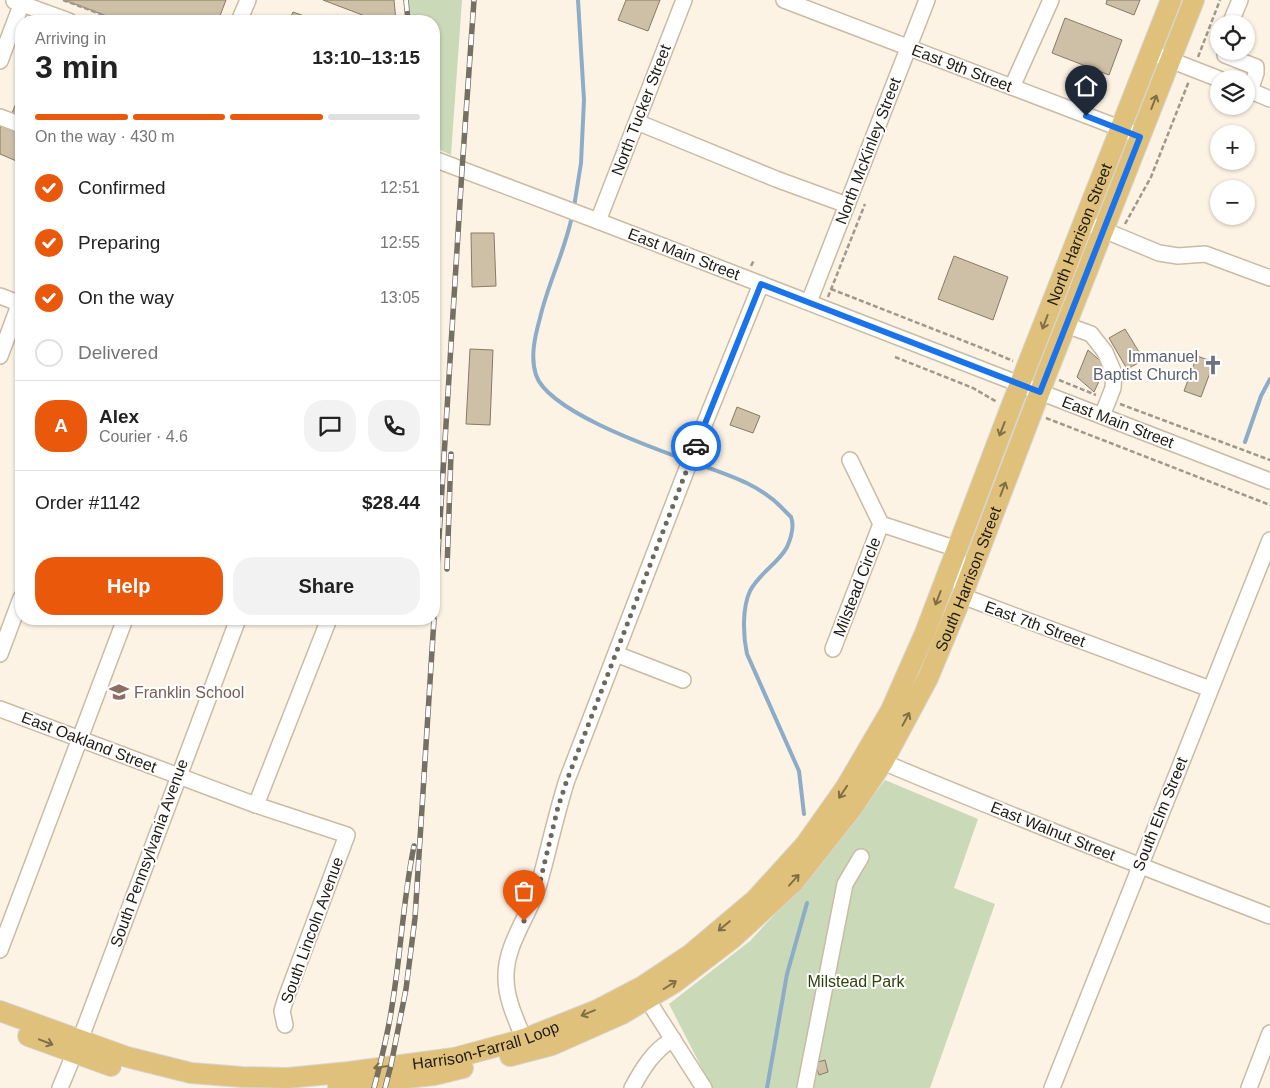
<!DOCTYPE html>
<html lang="en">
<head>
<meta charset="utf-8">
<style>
	:root { --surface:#fff; --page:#f2f2f2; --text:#222; --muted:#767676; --line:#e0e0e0; --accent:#ea580c }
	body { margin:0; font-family:Arial,sans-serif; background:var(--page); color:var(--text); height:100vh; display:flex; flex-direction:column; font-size:19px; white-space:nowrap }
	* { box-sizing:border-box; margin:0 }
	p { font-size:16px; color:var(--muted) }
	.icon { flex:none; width:28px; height:28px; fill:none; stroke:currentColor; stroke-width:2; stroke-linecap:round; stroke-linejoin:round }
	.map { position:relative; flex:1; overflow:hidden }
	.panel { position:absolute; left:15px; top:15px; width:425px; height:610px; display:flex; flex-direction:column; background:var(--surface); border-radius:20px; box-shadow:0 1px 4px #0004 }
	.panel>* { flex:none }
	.buttons { position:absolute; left:1210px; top:15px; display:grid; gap:10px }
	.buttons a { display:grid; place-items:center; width:45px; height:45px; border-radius:50%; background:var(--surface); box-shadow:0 1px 4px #0004; font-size:25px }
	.pin { position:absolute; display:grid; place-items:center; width:42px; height:42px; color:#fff; margin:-51px -21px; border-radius:50% 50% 50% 0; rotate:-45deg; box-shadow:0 0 5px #0007 }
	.pin .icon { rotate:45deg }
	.courier { position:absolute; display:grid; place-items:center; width:50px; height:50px; margin:-25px; border:4px solid #1a73e8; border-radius:50%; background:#fff; color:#222; box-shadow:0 1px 6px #0007 }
	.summary em { font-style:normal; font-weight:600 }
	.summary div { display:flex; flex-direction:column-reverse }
	.summary { display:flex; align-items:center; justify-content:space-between; height:85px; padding:0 20px }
	h1 { font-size:32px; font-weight:600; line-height:38px }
	.bar { display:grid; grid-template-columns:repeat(4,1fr); gap:8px 5px; align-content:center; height:60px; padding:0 20px }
	.bar i { height:6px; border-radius:4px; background:var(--line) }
	.bar .on { background:var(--accent) }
	.bar p { grid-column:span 4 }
	.line { display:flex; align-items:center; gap:12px; padding:0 20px; border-top:1px solid var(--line) }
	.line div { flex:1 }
	.round { display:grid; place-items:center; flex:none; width:52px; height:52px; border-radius:20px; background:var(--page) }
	ol { padding:0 20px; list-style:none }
	li { display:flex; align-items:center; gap:15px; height:55px }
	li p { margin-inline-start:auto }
	li .icon { padding:5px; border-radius:50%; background:var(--accent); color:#fff; stroke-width:4 }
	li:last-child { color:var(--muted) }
	li i { width:28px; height:28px; border:2px solid var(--line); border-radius:50% }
	.button { display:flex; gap:10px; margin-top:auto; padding:10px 20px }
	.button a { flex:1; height:58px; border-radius:20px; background:var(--accent); color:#fff; font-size:20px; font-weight:600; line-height:58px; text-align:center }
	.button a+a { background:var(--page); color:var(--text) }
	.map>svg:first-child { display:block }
</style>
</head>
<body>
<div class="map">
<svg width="1270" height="1088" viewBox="0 0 1270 1088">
	<rect width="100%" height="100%" fill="#fdf3e4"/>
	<g fill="#cad9b7">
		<polygon points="405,0 462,0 451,155 434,147 434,21 408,21"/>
		<polygon points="885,780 978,819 954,888 995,904 930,1088 712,1088 669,1004 750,941 823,862"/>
	</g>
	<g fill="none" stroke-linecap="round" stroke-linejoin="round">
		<g stroke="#8cacc7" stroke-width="4">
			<polyline points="574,207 581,163 584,100 578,0"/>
			<path d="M 572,216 C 565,251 548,283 540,318 C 535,336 530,357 536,375 C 548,411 650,447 686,460"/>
			<polyline points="1245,442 1261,396 1270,379"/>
			<path d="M 692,462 C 724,474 759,483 783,509 C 785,511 789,515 791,517 C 795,527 791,538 787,547 C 778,564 759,573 750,591 C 742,608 743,636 747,654 L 799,771 L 804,814"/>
			<polyline points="767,1088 787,974 807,903"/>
		</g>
	</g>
	<g fill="#cebfa7" stroke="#887a64">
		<polygon points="64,0 226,0 218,21 120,21"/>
		<polygon points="323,0 394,0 396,21 378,21"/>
		<polygon points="626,0 660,0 648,31 618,20"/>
		<polygon points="1107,0 1140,0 1134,15 1106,4"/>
		<polygon points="293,12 318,21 289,21"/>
		<polygon points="1065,18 1122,40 1109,75 1052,53"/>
		<polygon points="21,90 21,120 11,116"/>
		<polygon points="2,123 21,131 21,163 0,154 0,128"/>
		<polygon points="471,233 494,233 496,286 472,287"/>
		<polygon points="954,256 1008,277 993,320 938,299"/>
		<polygon points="1125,329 1144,360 1127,369 1109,338"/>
		<polygon points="470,349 493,350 490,425 466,424"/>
		<polygon points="1088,350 1106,366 1094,392 1077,377"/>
		<polygon points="1197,356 1214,362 1201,397 1184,391"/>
		<polygon points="737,407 760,416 753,433 730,425"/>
		<polygon points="825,1060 828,1072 819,1075 815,1063"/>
	</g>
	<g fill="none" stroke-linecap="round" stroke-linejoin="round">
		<defs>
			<g id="minor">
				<polyline points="784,0 1130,132"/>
				<polyline points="14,1 69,21"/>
				<polyline points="239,21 248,0"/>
				<polyline points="1230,24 1240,0"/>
				<polyline points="1225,51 1225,55 1256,67 1256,73 1250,91"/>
				<polyline points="1150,52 1219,79"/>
				<polyline points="0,61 23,0"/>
				<polyline points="1012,87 1051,0"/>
				<polyline points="1246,89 1270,99"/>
				<polyline points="0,117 21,125"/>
				<polyline points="637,122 776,179 847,205"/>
				<polyline points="434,159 598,221 1270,481"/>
				<polyline points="598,221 684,0"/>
				<polyline points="1094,226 1159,253 1178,256 1205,254 1270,278"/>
				<polyline points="0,296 21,304"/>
				<polyline points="809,302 927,0"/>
				<polyline points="1066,325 1091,334 1105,352 1114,373 1113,388 1102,416"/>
				<polyline points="0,356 21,300"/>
				<polyline points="850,460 881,524 957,549 962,596 1210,689"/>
				<polyline points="833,649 881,524"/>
				<polyline points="0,654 21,598"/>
				<polyline points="616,654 683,680"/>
				<polyline points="0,709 256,805 347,835 286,998 282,1011 285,1025"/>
				<path d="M 876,756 L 883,762 C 1011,816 1140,866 1270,916"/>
				<polyline points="256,805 329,619"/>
				<polyline points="0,950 125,619"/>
				<polyline points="644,989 647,999 704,1088"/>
				<path d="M 527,1047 C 519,1025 506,1002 506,978 C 505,944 530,915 539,884 C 549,849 556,814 567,780 L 698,440 L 761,284"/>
				<polyline points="60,1088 80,1040 238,619"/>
				<path d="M 632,1088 C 643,1068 653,1051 673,1039"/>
				<polyline points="805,1088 845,884 861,857"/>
				<polyline points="1052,1088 1270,540"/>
				<polyline points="1249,1088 1270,1033"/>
			</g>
			<g id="major">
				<path id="s1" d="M 0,1011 L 127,1057 L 191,1073 L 242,1077 L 288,1078 L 349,1072 L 454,1058 L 524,1039 L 597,1010 L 643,986 L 691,954 L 755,900 L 805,845 L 846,787 L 891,710 L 925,633 L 1012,404 L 1171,0"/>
				<polyline points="28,1036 111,1066"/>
				<path id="s2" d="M 510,1056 L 552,1045 L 622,1014 L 674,983 L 733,938 L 793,883 L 853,807 L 883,762 L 928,678 L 962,596 L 1047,373 L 1194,0"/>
				<polyline points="338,1086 434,1075 463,1068"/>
			</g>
		</defs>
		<use href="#minor" stroke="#cabba3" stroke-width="18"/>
		<use href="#major" stroke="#d7d6d4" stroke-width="22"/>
		<g stroke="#a0988c" stroke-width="2.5" stroke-dasharray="5 2.5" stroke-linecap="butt">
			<polyline points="63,0 119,21"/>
			<polyline points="1198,57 1220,0"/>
			<polyline points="1125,224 1151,177 1189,81"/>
			<polyline points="751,266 754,260"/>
			<polyline points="831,289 992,352 1013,361"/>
			<polyline points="828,297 865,204"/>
			<polyline points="895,357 973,388 997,402"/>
			<polyline points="1059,380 1096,395"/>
			<polyline points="1120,404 1270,460"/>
			<polyline points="1046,418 1270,505"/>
		</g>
		<use href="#minor" stroke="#fff" stroke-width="15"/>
		<use href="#major" stroke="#e0c17b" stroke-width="20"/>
		<defs>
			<g id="rail">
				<polyline points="406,0 408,21"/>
				<polyline points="434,229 435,242"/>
				<polyline points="447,569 451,454"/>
				<polyline points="434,616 462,170 474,0"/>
				<path d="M 374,1088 C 381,1061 388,1034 392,1006 C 401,953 403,899 414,846"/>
				<polyline points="385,1088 391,1065 406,989 415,918 434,619"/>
			</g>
		</defs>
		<use href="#rail" stroke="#766f64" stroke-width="5.5"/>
		<use href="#rail" stroke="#fff" stroke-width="4" stroke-dasharray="11" stroke-linecap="butt"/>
	</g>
	<defs><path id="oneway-shaft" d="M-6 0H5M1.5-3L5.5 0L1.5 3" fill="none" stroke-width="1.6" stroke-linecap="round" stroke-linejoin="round" transform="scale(1.25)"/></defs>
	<g stroke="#806e46">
		<use href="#oneway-shaft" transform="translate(1154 102) rotate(-69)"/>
		<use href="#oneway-shaft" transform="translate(1045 322) rotate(111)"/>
		<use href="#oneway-shaft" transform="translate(1002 429) rotate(111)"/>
		<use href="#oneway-shaft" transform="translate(1003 489) rotate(-69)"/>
		<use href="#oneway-shaft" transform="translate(938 598) rotate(111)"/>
		<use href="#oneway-shaft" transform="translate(906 719) rotate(-62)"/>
		<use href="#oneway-shaft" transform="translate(843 792) rotate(124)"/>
		<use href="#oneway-shaft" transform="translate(794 880) rotate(-48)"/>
		<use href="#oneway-shaft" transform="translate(724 926) rotate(140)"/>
		<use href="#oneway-shaft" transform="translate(670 985) rotate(-32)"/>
		<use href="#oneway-shaft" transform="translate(588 1013) rotate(158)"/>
		<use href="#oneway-shaft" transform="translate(46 1042) rotate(21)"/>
		<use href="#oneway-shaft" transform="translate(381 1067) rotate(172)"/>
	</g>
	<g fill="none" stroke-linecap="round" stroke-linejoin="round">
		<polyline stroke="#6d675c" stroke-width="5" stroke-dasharray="0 9" points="524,921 539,886 558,807 567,780 696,446"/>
		<polyline stroke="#1a73e8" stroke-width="6" points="696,446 761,284 1040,392 1140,137 1086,116"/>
	</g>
	<defs>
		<symbol id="church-bare" viewBox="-9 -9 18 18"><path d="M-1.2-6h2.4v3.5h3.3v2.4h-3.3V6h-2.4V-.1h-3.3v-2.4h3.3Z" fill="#6b7280" stroke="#fff" stroke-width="2.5" paint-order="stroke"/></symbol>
		<symbol id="school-bare" viewBox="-9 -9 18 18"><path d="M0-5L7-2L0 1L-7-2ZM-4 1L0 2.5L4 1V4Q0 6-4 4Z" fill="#8d6e63" stroke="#fff" stroke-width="2.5" paint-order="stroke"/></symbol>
	</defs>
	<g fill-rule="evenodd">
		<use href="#church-bare" x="1199" y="351" width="28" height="28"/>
		<use href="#school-bare" x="105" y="678" width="28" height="28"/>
	</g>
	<g text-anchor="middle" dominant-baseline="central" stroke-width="4" stroke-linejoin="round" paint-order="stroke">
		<g font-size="16" fill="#201b12" stroke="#fff">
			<text transform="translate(962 68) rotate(21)">East 9th Street</text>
			<text transform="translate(641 110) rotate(-69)">North Tucker Street</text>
			<text transform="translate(868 151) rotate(-69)">North McKinley Street</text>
			<text stroke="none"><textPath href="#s1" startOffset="1556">North Harrison Street</textPath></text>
			<text transform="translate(684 254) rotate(21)">East Main Street</text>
			<text transform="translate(1118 422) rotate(21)">East Main Street</text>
			<text stroke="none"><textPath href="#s2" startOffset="689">South Harrison Street</textPath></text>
			<text transform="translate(857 587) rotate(-69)">Milstead Circle</text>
			<text transform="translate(1035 624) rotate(20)">East 7th Street</text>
			<text transform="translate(89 742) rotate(21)">East Oakland Street</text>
			<text transform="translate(1160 814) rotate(-68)">South Elm Street</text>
			<text transform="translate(1053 831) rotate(22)">East Walnut Street</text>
			<text transform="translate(149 853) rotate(-70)">South Pennsylvania Avenue</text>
			<text transform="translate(312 930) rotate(-70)">South Lincoln Avenue</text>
			<text stroke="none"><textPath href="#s1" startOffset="499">Harrison-Farrall Loop</textPath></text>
		</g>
		<g font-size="16" fill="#5b616d" stroke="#fff" text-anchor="end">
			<text x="1198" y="356">Immanuel<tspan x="1198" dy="18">Baptist Church</tspan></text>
		</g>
		<g font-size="16" fill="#785e54" stroke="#fff" text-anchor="start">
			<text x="134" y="692">Franklin School</text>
		</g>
		<g font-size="16" fill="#2f430b" stroke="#fff">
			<text x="856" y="981">Milstead Park</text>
		</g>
	</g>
</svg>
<div class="buttons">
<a><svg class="icon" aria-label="locate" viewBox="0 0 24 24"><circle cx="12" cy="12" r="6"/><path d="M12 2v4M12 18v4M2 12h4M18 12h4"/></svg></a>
<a><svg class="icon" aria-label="layers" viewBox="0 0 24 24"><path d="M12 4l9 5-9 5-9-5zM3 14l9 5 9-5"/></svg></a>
<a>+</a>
<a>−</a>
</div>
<div class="pin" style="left:524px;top:921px;background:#ea580c"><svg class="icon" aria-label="bag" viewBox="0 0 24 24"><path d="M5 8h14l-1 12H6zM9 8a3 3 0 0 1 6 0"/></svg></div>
<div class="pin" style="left:1086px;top:116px;background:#1f2937"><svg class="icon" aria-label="home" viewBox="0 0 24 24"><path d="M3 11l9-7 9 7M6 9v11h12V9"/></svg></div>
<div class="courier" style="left:696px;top:446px"><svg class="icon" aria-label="car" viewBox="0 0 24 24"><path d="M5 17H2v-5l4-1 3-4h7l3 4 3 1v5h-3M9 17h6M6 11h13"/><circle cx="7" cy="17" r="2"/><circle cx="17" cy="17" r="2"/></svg></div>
<section class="panel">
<div class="summary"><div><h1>3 min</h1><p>Arriving in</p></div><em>13:10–13:15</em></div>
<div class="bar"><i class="on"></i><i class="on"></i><i class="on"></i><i></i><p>On the way · 430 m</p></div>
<ol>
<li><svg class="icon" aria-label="check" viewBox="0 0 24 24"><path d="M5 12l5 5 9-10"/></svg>Confirmed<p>12:51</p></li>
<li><svg class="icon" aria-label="check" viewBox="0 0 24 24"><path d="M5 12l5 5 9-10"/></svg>Preparing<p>12:55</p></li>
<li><svg class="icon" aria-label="check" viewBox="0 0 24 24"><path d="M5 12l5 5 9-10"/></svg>On the way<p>13:05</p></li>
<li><i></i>Delivered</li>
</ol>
<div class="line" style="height:90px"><b class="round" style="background:var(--accent);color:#fff">A</b><div><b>Alex</b><p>Courier · 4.6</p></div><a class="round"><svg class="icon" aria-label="chat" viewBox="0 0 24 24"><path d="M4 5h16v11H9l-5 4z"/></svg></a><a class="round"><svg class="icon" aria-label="phone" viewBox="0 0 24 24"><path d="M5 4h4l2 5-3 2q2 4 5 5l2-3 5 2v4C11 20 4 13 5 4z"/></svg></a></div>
<div class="line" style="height:65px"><div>Order #1142</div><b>$28.44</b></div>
<div class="button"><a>Help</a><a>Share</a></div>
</section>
</div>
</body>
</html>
